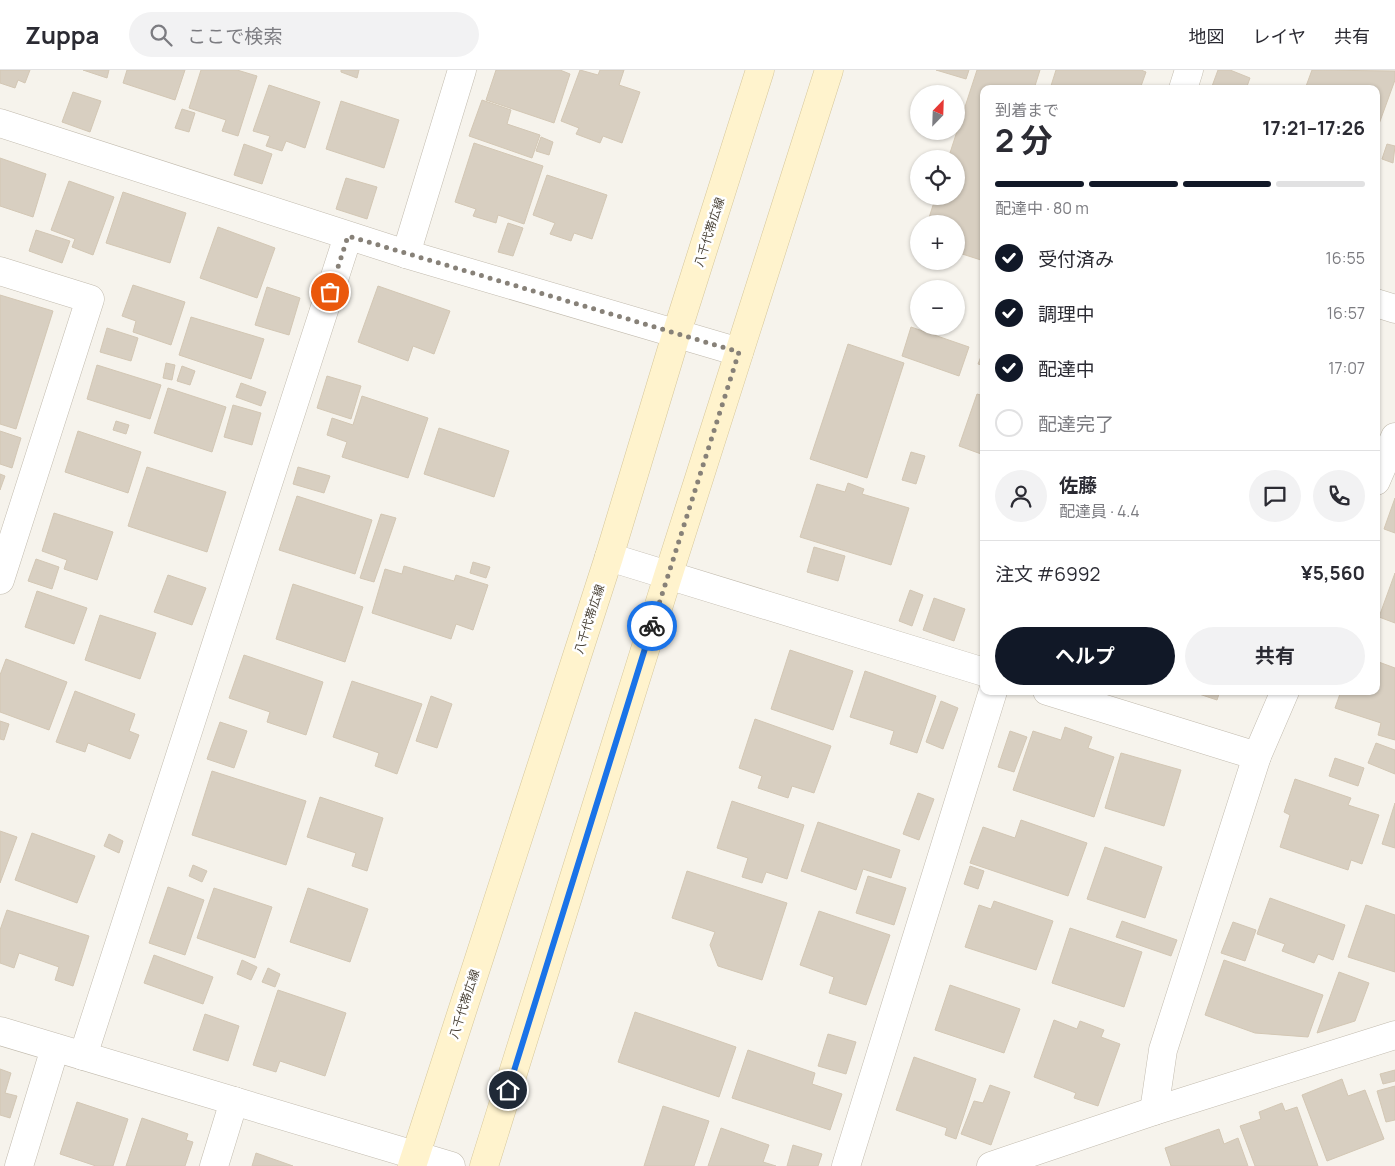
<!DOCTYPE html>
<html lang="ja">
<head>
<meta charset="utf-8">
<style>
	:root { --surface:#fff; --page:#f2f2f3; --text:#2b2b33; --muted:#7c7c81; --line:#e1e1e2; --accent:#111827 }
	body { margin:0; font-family:Manrope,"Noto Sans JP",sans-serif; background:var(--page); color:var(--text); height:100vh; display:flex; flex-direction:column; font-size:19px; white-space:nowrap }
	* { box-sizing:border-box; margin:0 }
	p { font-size:16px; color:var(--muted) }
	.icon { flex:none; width:28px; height:28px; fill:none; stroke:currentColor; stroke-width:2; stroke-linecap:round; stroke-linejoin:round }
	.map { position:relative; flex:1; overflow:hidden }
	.sheet { position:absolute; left:980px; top:15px; width:400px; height:610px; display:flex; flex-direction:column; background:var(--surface); border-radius:10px; box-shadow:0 1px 4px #0004 }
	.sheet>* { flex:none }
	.needle { width:32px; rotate:23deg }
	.fabs { position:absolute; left:910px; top:15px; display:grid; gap:10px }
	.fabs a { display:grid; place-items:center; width:55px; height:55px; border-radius:50%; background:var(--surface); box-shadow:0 1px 4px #0004; font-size:25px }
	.pin { position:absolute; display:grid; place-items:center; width:42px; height:42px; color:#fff; margin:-21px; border:2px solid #fff; border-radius:50%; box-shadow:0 1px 5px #0007 }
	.courier { position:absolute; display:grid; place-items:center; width:50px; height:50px; margin:-25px; border:4px solid #1a73e8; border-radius:50%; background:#fff; color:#222; box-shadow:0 1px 6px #0007 }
	.summary em { font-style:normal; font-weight:700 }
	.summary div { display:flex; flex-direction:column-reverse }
	.summary { display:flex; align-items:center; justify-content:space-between; height:85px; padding:0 15px }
	h1 { font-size:32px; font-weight:700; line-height:38px }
	.bar { display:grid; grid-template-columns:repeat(4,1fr); gap:8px 5px; align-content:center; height:60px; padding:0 15px }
	.bar i { height:6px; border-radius:4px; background:var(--line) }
	.bar .active { background:var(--accent) }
	.bar p { grid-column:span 4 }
	.line { display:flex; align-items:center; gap:12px; padding:0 15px; border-top:1px solid var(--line) }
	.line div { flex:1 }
	.round { display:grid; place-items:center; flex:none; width:52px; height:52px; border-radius:26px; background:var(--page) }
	ol { padding:0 15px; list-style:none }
	li { display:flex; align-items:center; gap:15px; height:55px }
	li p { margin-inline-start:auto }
	li .icon { padding:5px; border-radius:50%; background:var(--accent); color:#fff; stroke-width:4 }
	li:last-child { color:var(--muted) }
	li i { width:28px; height:28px; border:2px solid var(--line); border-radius:50% }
	.action { display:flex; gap:10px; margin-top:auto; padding:10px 15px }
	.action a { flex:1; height:58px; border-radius:30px; background:var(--accent); color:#fff; font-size:20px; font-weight:700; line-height:58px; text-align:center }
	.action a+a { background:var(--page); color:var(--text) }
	header { display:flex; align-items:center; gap:30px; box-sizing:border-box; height:70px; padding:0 25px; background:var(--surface); border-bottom:1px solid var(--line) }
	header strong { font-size:24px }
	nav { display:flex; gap:28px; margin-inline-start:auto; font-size:18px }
	.search { width:350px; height:45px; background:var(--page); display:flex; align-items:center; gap:12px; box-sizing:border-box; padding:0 18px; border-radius:28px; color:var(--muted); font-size:19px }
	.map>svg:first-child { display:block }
</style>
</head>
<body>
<header>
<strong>Zuppa</strong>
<div class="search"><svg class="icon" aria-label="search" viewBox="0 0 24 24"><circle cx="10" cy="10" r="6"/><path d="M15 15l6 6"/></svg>ここで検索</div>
<nav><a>地図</a><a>レイヤ</a><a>共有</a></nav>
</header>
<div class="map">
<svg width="1395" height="1096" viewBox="0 0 1395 1096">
	<rect width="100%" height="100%" fill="#f6f3ec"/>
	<g fill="#d8cfc1" stroke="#d3c7b4">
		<polygon points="0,0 30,0 25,13 18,10 15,18 0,13"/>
		<polygon points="83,0 109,0 107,8"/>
		<polygon points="127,0 185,0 175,30 123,13"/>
		<polygon points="201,0 237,0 257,6 238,66 222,61 226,50 189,38"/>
		<polygon points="341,0 359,0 357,8 341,2"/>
		<polygon points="496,0 560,0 570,4 554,53 486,30"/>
		<polygon points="580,0 598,5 600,0 624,0 619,15 640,22 622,73 603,66 600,73 576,64 579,58 561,51"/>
		<polygon points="936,0 969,0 966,9"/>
		<polygon points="977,0 1040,0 1034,19 984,19 984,191 956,182 956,154 927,154 936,126 956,126 956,89 948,89"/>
		<polygon points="1056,0 1141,0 1146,2 1140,19 1050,19"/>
		<polygon points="1218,0 1230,0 1250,8 1246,19 1211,19"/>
		<polygon points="1312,0 1395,1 1395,10 1379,54 1376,53 1376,19 1305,19"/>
		<polygon points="269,15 320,32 305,78 286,71 282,81 266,76 270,66 253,61"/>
		<polygon points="73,22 101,31 90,62 62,52"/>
		<polygon points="482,30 511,40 507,54 540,65 532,88 469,66"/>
		<polygon points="341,31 399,50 384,98 326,79"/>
		<polygon points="182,39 195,43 189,62 175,58"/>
		<polygon points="541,67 553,72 549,85 536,81"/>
		<polygon points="474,73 543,96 524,154 498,145 496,153 473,146 476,139 455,132"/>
		<polygon points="244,74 272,84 262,114 234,105"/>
		<polygon points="1387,74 1395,76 1393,93 1382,89"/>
		<polygon points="0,88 46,104 33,147 0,136"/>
		<polygon points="547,105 607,125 592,169 574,163 571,171 550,164 555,153 533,145"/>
		<polygon points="346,108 377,117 367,149 336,139"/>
		<polygon points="69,111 114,127 93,185 72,177 75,169 51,160"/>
		<polygon points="123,122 186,143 170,193 106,173"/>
		<polygon points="508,153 523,158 513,186 498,182"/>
		<polygon points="218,157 275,178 257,228 200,208"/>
		<polygon points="36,160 70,171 62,193 29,181"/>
		<polygon points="133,215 185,232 171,275 133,262 136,251 122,246"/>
		<polygon points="378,216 450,241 434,284 413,276 408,291 358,272"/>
		<polygon points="267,217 300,228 289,265 255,255"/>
		<polygon points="0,225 53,241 16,359 0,354"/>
		<polygon points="191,247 264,269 251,309 179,285"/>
		<polygon points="911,257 969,277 959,306 902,286"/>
		<polygon points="107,258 138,268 131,291 100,282"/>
		<polygon points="848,274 904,293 867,408 810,389"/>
		<polygon points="984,279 984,296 978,294"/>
		<polygon points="166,293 175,295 172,310 163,308"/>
		<polygon points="97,295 161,315 150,349 87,329"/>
		<polygon points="182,296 195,301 190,315 177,311"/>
		<polygon points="327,306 361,316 351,349 317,338"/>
		<polygon points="241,313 266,322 261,336 236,327"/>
		<polygon points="168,318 226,337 212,382 154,363"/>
		<polygon points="977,324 984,326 984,385 959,376"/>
		<polygon points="362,326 428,348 408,408 342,387 347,372 327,365 332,348 353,355"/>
		<polygon points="233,335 261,343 252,375 224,367"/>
		<polygon points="116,351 129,355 126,364 113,360"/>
		<polygon points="439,358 509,381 494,427 424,404"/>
		<polygon points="0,361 21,368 12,398 0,394"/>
		<polygon points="78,361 141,382 128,423 65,402"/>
		<polygon points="911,382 925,386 916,414 902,410"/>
		<polygon points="147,397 226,422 207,482 128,456"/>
		<polygon points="298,397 330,406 324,423 293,414"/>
		<polygon points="0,404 5,406 0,420"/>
		<polygon points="848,413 864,419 862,424 909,438 891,495 800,467 817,414 845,422"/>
		<polygon points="297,426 372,450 355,504 279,480"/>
		<polygon points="1395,428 1395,463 1384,459"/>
		<polygon points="54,443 113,462 97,510 64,499 67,490 42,481"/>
		<polygon points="381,444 396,448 374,512 360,508"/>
		<polygon points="814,477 845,486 838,511 807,502"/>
		<polygon points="36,489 59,497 52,519 28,511"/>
		<polygon points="473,492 490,497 486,508 470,503"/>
		<polygon points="404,496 454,511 456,505 488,515 473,560 456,554 451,569 372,543 385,499 402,504"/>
		<polygon points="1395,503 1395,553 1379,547"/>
		<polygon points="168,505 206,518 192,555 154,542"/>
		<polygon points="293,514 363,537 345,592 276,569"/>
		<polygon points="910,520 923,525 912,556 899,551"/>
		<polygon points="37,521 87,538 74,574 25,557"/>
		<polygon points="934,528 965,539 954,571 923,560"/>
		<polygon points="100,545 156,563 140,609 85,590"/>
		<polygon points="790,580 853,601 833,660 771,639"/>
		<polygon points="244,585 323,612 306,665 267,652 270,642 229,628"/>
		<polygon points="6,589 67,612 49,660 0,642 0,605"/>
		<polygon points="1376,591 1395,598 1395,670 1378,665 1381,653 1335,638 1341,621 1376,621"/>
		<polygon points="865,601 936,626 917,683 890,674 894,661 850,647"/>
		<polygon points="352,611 422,634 397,704 375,696 379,683 333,667"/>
		<polygon points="75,621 135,644 129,661 139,665 130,689 88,673 85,682 56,672"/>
		<polygon points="1196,621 1220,621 1217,630 1196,623"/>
		<polygon points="431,626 452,634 437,678 416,671"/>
		<polygon points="941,631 958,638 943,679 926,672"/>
		<polygon points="755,649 831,676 814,723 792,716 788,728 758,718 762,706 739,698"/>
		<polygon points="0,651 9,654 4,670 0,669"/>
		<polygon points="220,652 247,661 234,698 207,689"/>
		<polygon points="1065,657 1092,667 1088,678 1114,687 1094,747 1013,720 1033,661 1061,670"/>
		<polygon points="1010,661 1027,667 1014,702 998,697"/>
		<polygon points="1376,673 1395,680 1395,704 1368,693"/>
		<polygon points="1121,683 1181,700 1164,756 1105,738"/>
		<polygon points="1335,688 1364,698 1358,716 1329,706"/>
		<polygon points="212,701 306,731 286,795 192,765"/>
		<polygon points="1295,709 1351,728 1348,735 1379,745 1362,794 1351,790 1348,800 1280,777 1290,745 1284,742"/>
		<polygon points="918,723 934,729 919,770 903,764"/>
		<polygon points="320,727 383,748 367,801 352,796 356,783 307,767"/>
		<polygon points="732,731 804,755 787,809 766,802 762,813 742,807 748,788 717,778"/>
		<polygon points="1395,733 1395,778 1382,774"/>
		<polygon points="1021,750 1087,773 1068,826 970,793 983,757 1015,768"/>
		<polygon points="818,752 900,780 891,808 863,799 856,820 801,801"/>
		<polygon points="0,761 17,767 0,813"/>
		<polygon points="32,763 95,786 77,833 15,810"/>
		<polygon points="109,764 123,771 119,783 104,776"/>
		<polygon points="1105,777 1162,797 1145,848 1087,829"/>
		<polygon points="193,795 207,801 202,812 189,806"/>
		<polygon points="970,796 984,801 978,819 964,814"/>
		<polygon points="687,801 787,833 762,910 718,896 710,875 715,862 672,848"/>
		<polygon points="868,806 906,818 894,855 856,843"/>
		<polygon points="168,817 204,830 185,885 149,873"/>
		<polygon points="214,818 272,837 255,888 197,868"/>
		<polygon points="308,818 368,839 350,892 290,872"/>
		<polygon points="1270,828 1345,855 1333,890 1318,884 1314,893 1282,881 1285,874 1257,864"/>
		<polygon points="994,831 1053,851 1036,900 965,877 979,835 991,839"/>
		<polygon points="1366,835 1395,845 1395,902 1348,887"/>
		<polygon points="7,840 89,866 73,916 55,910 59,897 19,883 14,898 0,893 0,860"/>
		<polygon points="819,841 890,865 866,935 829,923 834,907 800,895"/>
		<polygon points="1122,851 1177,870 1171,886 1116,867"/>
		<polygon points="1233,852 1256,860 1245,891 1221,883"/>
		<polygon points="1070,858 1142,882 1124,937 1052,913"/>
		<polygon points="154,885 213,907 203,934 144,913"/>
		<polygon points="242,890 257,897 251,910 237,904"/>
		<polygon points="1224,890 1323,925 1308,967 1255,963 1205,945"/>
		<polygon points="268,898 280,904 275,917 262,912"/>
		<polygon points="1339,902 1369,913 1355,951 1317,963"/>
		<polygon points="950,915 1020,939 1004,983 935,960"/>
		<polygon points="278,920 346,943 325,1006 280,991 276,1002 253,995"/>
		<polygon points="635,942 736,977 719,1027 618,992"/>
		<polygon points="205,944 239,956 228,991 193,980"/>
		<polygon points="1054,950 1077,959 1080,951 1104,960 1101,967 1120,974 1098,1036 1074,1028 1076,1023 1034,1007"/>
		<polygon points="828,964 856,972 846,1004 818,996"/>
		<polygon points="748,980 815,1003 812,1014 842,1024 830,1060 732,1028"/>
		<polygon points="914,987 976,1009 956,1069 945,1065 947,1058 896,1040"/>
		<polygon points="0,999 11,1003 5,1023 17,1026 10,1048 0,1045"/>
		<polygon points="1395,1000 1395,1011 1383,1014 1380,1004"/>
		<polygon points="1342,1009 1348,1026 1365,1020 1384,1069 1327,1091 1302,1025"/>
		<polygon points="990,1015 1010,1022 991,1075 961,1064 974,1031 983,1033"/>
		<polygon points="1395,1016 1395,1050 1386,1052 1377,1021"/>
		<polygon points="77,1032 128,1049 113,1096 96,1096 60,1084"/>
		<polygon points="1282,1033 1285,1041 1297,1037 1318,1096 1255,1096 1240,1056 1261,1049 1259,1042"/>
		<polygon points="663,1036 709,1051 694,1096 644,1096"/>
		<polygon points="142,1048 188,1064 186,1070 193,1072 185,1096 126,1096"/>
		<polygon points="721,1058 769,1075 763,1092 776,1096 708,1096"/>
		<polygon points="1219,1059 1224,1074 1238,1068 1248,1096 1171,1096 1165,1078"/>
		<polygon points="793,1075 822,1084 818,1096 787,1096"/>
		<polygon points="256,1083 293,1096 252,1096"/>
	</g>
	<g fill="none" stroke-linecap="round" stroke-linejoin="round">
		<defs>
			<g id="minor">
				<polyline points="1183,19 1189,0"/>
				<polyline points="0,53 406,184 739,282"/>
				<polyline points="406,184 462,0"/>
				<polyline points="0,201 90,229 0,510"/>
				<polyline points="1376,233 1395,239"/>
				<polyline points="1376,411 1395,367"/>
				<polyline points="609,487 984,602"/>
				<polyline points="1047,621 1257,686"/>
				<polyline points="0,961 451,1096"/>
				<polyline points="83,986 348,166"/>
				<polyline points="1154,1041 1163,980 1257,686 1285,621"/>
				<polyline points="19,1096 55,978"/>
				<polyline points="214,1096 234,1031"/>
				<polyline points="846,1096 993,621"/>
				<polyline points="991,1096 1154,1041 1395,965"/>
			</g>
			<g id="secondary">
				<polyline points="412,1096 609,487 676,265 760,0"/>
				<polyline points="484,1096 668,506 829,0"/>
			</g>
		</defs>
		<use href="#minor" stroke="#c2bbae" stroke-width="29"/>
		<use href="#secondary" stroke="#d6c79b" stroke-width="29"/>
		<use href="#minor" stroke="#fff" stroke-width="28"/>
		<use href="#secondary" stroke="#fff3cd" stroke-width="28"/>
	</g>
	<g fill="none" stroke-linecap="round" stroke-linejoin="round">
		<polyline stroke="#878178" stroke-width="5" stroke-dasharray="0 9" points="330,222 348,166 739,282 652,556"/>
		<polyline stroke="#1a73e8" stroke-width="6" points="508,1020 652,556"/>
	</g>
	<g text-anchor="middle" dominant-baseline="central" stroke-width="5" stroke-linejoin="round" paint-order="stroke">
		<g font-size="12" fill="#4b4439" stroke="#fff">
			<text transform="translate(709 162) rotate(-72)">八千代帯広線</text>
			<text transform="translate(589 549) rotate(-72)">八千代帯広線</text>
			<text transform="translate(464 934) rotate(-72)">八千代帯広線</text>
		</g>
	</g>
</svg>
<div class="fabs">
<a><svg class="needle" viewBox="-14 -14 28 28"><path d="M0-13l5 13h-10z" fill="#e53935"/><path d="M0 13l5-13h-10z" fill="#7c7c81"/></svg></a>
<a><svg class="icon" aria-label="locate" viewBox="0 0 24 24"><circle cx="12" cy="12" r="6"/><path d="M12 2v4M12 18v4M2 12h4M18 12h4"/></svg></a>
<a>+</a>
<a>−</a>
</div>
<div class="pin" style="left:330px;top:222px;background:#ea580c"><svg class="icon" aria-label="bag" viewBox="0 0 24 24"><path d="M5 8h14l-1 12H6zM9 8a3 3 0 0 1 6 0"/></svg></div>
<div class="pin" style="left:508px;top:1020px;background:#1f2937"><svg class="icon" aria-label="home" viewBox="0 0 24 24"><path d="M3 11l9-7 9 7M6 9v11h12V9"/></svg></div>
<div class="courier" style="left:652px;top:556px"><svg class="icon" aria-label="bike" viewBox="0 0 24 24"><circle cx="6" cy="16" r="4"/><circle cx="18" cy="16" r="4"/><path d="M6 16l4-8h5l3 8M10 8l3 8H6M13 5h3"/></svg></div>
<section class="sheet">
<div class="summary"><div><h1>2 分</h1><p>到着まで</p></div><em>17:21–17:26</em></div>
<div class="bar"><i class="active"></i><i class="active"></i><i class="active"></i><i></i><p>配達中 · 80 m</p></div>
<ol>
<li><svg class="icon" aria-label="check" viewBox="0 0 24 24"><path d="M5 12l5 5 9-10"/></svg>受付済み<p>16:55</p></li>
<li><svg class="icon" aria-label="check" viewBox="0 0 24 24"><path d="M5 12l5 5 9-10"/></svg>調理中<p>16:57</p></li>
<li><svg class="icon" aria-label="check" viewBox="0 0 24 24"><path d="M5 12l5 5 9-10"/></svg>配達中<p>17:07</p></li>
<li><i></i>配達完了</li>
</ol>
<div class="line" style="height:90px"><a class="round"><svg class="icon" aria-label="person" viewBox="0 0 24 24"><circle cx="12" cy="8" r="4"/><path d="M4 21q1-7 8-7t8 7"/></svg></a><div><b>佐藤</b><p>配達員 · 4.4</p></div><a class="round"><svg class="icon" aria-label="chat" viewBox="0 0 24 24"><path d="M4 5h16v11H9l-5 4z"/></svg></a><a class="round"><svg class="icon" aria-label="phone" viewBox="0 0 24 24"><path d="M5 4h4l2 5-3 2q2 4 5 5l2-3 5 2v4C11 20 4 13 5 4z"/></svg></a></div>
<div class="line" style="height:65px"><div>注文 #6992</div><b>¥5,560</b></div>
<div class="action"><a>ヘルプ</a><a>共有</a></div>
</section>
</div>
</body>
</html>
